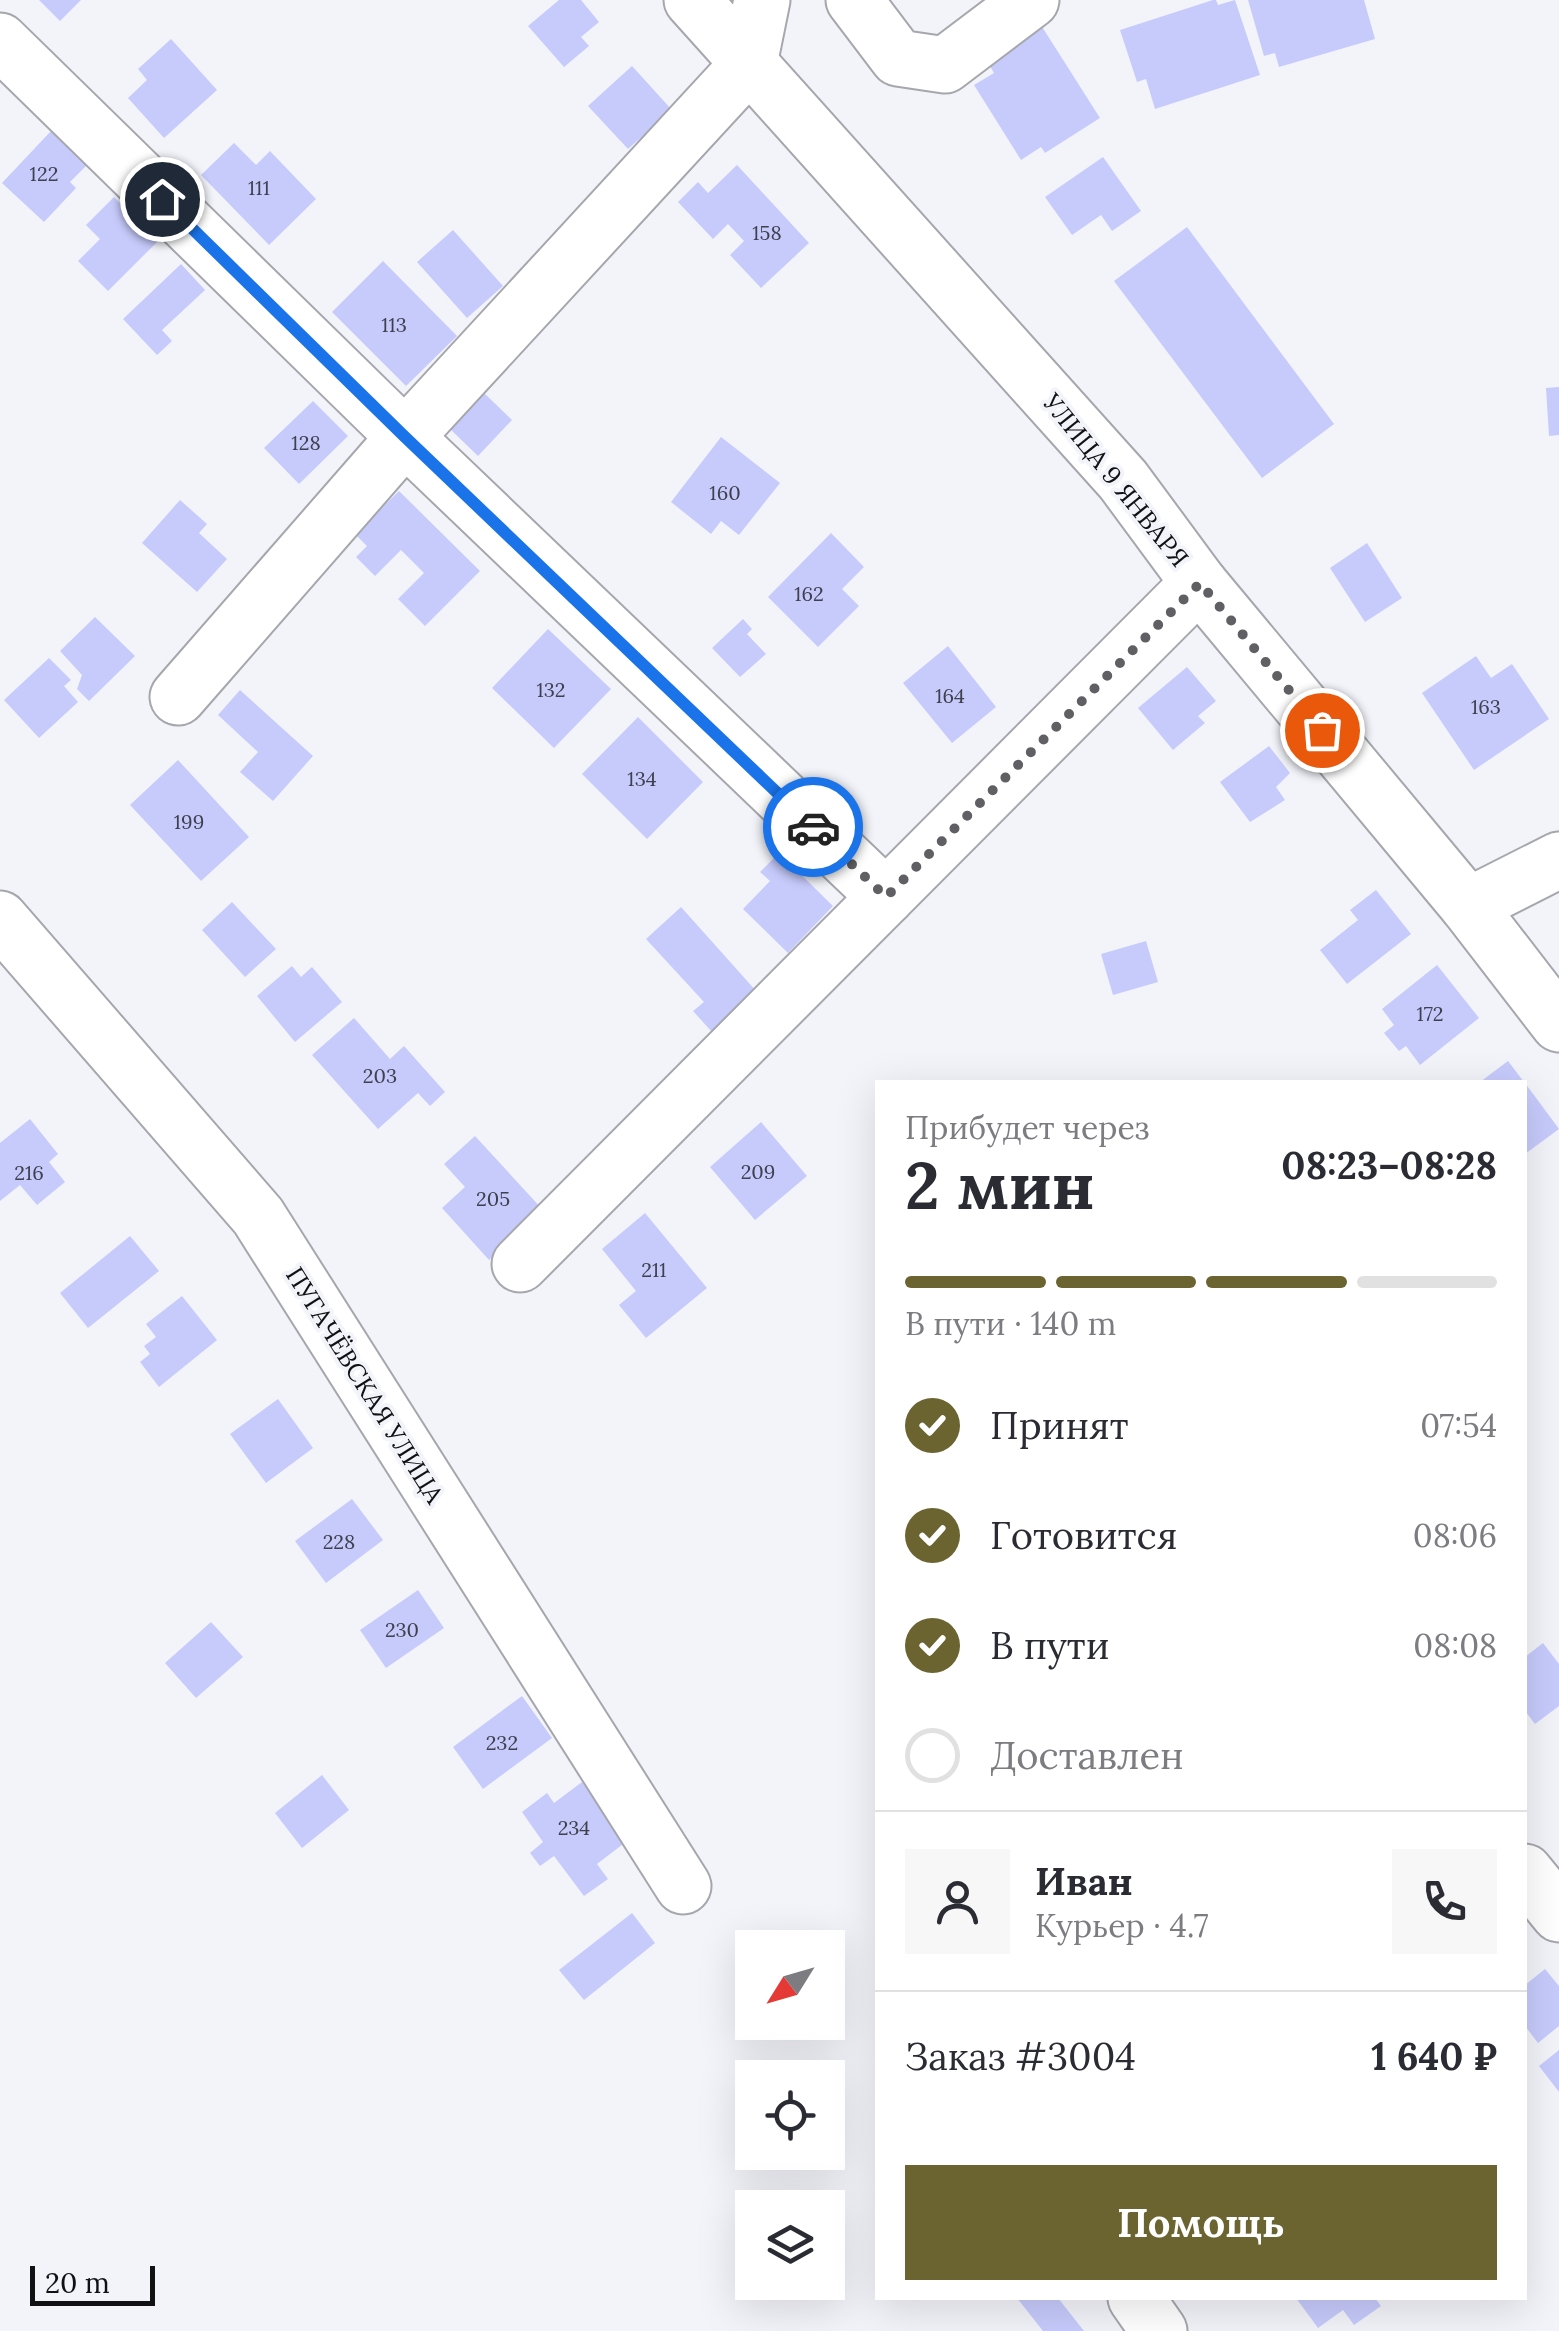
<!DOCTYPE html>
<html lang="ru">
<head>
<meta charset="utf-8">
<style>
	:root { --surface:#fff; --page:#f7f7f7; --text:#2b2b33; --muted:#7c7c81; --line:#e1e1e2; --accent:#6b6430 }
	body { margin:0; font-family:Lora,serif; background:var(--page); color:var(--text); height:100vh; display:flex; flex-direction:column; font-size:38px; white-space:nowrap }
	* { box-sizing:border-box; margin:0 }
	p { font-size:32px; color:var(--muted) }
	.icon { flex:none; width:55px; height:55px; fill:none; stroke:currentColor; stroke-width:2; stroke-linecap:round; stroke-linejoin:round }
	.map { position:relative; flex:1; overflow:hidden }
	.details { position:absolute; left:875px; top:1080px; width:652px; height:1220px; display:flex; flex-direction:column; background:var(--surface); border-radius:0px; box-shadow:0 10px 40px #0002 }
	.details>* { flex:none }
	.needle { width:65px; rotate:233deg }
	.fabs { position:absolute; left:735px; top:1930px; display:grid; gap:20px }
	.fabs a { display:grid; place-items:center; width:110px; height:110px; border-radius:0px; background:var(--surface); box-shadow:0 10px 40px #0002; font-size:50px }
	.scale { position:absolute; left:30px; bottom:25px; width:125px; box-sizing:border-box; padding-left:10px; border:5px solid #111113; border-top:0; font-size:28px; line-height:35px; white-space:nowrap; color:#111113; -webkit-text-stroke:8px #f3f4fa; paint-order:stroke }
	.pin { position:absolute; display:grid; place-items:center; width:85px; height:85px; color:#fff; margin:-42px; border:5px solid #fff; border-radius:50%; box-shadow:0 2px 10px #0007 }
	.courier { position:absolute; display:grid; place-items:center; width:100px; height:100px; margin:-50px; border:8px solid #1a73e8; border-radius:50%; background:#fff; color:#222; box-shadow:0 2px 12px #0007 }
	.overview em { font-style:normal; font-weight:800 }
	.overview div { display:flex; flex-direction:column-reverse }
	.overview { display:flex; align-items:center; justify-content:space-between; height:170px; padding:0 30px }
	h1 { font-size:65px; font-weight:800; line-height:75px }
	.bar { display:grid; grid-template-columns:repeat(4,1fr); gap:15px 10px; align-content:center; height:120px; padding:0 30px }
	.bar i { height:12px; border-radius:8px; background:var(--line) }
	.bar .on { background:var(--accent) }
	.bar p { grid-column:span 4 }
	.line { display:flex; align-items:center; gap:25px; padding:0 30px; border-top:2px solid var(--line) }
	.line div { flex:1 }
	.round { display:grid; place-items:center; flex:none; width:105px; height:105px; border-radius:0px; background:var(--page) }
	ol { padding:0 30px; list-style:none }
	li { display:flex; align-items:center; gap:30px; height:110px }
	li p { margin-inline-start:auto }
	li .icon { padding:10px; border-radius:50%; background:var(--accent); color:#fff; stroke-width:4 }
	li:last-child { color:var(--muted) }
	li i { width:55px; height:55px; border:5px solid var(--line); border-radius:50% }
	.cta { display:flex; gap:20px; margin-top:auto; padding:20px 30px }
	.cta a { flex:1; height:115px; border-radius:0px; background:var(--accent); color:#fff; font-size:40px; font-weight:800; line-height:115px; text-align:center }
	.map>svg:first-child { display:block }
</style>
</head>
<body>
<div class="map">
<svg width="1559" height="2331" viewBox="0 0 1559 2331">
	<rect width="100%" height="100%" fill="#f3f4fa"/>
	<g fill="#c7cbfc">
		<polygon points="39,0 81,0 60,21"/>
		<polygon points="559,0 581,0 599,22 581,37 589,46 564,67 528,26"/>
		<polygon points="1213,0 1216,0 1218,5 1235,0 1260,75 1155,109 1146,79 1137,82 1120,30"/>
		<polygon points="1248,0 1364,0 1375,39 1279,67 1275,53 1264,56"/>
		<polygon points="1039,22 1100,118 1045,153 1041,147 1021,160 974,85 994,73 984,56"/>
		<polygon points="171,39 217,90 164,138 128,98 147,80 138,69"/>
		<polygon points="632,66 672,110 628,149 588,106"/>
		<polygon points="51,131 87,165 70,182 76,188 44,222 2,183"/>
		<polygon points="234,143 256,165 270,151 316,199 269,245 201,175"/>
		<polygon points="1103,157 1141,211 1112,231 1101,215 1072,235 1045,197"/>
		<polygon points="737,165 809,243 761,288 730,255 744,241 728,224 713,239 678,202 698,182 708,193"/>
		<polygon points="114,197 158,241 108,291 78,261 100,239 86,225"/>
		<polygon points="1187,227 1334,424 1262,478 1114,281"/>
		<polygon points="453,230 503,286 467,318 417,262"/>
		<polygon points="383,261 457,336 406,386 332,312"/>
		<polygon points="181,264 205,290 162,330 172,341 157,355 123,319"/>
		<polygon points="1559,387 1559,435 1549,436 1546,388"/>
		<polygon points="483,392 512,420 478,456 449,428"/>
		<polygon points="313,401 348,436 299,484 264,448"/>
		<polygon points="721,437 780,483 739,535 721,521 711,534 671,502"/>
		<polygon points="399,491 480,571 425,626 398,599 424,573 401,550 375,576 356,557 367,546 355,534"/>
		<polygon points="180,500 207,524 199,533 227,559 197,592 142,543"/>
		<polygon points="831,533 864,567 842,589 859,606 818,647 768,597"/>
		<polygon points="1367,543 1402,598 1365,622 1330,568"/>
		<polygon points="95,617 135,656 89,701 77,689 82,675 60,651"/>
		<polygon points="743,619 752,629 747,634 766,654 740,677 712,648"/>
		<polygon points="548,629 611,689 554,748 492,688"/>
		<polygon points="948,646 996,707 952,743 903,683"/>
		<polygon points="1476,656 1491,678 1512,664 1549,719 1474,770 1422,693"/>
		<polygon points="49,658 71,680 64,686 78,702 39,738 4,700"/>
		<polygon points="1187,667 1216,701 1198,716 1205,723 1173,750 1138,708"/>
		<polygon points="240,690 313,756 273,801 240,772 258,752 218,715"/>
		<polygon points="638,717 703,782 647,839 582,774"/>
		<polygon points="1269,746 1290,773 1276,787 1285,800 1250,822 1220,782"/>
		<polygon points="178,760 249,837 201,881 130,805"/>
		<polygon points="779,853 833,906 788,953 743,909 770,881 760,872"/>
		<polygon points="1376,890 1411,934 1347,984 1320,950 1358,920 1350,910"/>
		<polygon points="232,902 276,949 245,977 202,930"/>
		<polygon points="681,907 757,992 712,1032 693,1011 704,1002 646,939"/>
		<polygon points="1146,941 1158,982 1113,995 1101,954"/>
		<polygon points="1437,965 1479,1018 1420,1065 1406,1046 1399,1051 1384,1033 1394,1025 1382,1009"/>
		<polygon points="292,966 301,977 312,967 342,1002 295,1042 257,996"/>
		<polygon points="354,1018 390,1059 404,1046 445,1092 430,1106 418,1093 378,1129 312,1055"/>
		<polygon points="1508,1061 1524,1082 1480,1082"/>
		<polygon points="1525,1083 1559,1129 1525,1154"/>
		<polygon points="30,1119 58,1154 49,1162 65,1182 37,1205 20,1185 0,1201 0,1143"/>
		<polygon points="761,1122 807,1176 755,1220 710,1167"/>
		<polygon points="475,1136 543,1210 489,1260 442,1208 465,1187 444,1164"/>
		<polygon points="645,1213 707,1288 646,1338 619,1305 636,1291 602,1249"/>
		<polygon points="130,1236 159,1271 88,1328 60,1293"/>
		<polygon points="182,1296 217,1340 159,1387 140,1362 150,1354 144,1346 156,1337 146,1324"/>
		<polygon points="278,1399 313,1448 266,1483 230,1434"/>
		<polygon points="352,1499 383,1540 326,1583 295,1541"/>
		<polygon points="418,1590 444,1628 386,1668 360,1630"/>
		<polygon points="211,1622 243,1657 196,1698 165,1663"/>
		<polygon points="1543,1643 1559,1664 1559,1706 1535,1724 1525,1711 1525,1657"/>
		<polygon points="522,1696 552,1738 483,1789 453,1747"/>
		<polygon points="322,1775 349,1810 302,1848 275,1813"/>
		<polygon points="582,1782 627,1841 597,1864 608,1879 584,1896 554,1856 540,1866 530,1853 543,1842 522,1812 547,1793 554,1803"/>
		<polygon points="632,1913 655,1943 584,2000 559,1970"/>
		<polygon points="1545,1969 1559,1986 1559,2026 1538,2043 1525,2026 1525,1985"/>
		<polygon points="1559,2050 1559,2092 1539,2066"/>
		<polygon points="1017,2298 1058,2298 1084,2331 1043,2331"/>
		<polygon points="1296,2298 1375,2298 1381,2306 1354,2325 1343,2310 1318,2328"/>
	</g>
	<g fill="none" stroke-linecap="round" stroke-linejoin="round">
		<defs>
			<g id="minor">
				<polyline points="854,0 898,58 945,65 1031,0"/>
				<polyline points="0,41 405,437 886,897"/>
				<polyline points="178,697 405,437 749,64 762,0"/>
				<polyline points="1468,906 1559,860"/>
				<polyline points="0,919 258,1216 683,1886"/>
				<polyline points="520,1264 1199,583"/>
				<polyline points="1525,1872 1559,1914"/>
				<polyline points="1136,2298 1159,2331"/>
			</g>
			<polyline id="major" points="692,0 1123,480 1199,583 1468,906 1559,1024"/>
		</defs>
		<use href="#minor" stroke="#a6a7ad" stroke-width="59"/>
		<use href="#major" stroke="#a6a7ad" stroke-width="59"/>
		<use href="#minor" stroke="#fff" stroke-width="55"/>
		<use href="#major" stroke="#fff" stroke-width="55"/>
	</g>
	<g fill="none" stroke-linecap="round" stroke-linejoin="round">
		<polyline stroke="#606064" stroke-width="10" stroke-dasharray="0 18" points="813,827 886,897 1200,583 1322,730"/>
		<polyline stroke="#1a73e8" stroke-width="12" points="162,199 405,437 813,827"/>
	</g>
	<g text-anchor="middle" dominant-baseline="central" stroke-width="8" stroke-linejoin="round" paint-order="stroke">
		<g font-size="20" fill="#3e404d">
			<text x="44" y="173">122</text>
			<text x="259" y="187">111</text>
			<text x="767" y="232">158</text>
			<text x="394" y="324">113</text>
			<text x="306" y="442">128</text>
			<text x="725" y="492">160</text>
			<text x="809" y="593">162</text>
			<text x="551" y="689">132</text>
			<text x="950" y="695">164</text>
			<text x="1486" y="706">163</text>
			<text x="642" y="778">134</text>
			<text x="189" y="821">199</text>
			<text x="1430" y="1013">172</text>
			<text x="380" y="1075">203</text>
			<text x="758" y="1171">209</text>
			<text x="29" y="1172">216</text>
			<text x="493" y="1198">205</text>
			<text x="654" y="1269">211</text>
			<text x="339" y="1541">228</text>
			<text x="402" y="1629">230</text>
			<text x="502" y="1742">232</text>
			<text x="574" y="1827">234</text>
		</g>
		<g font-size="25" fill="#111113" stroke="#f3f4fa">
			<text transform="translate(1116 480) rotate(51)">УЛИЦА 9 ЯНВАРЯ</text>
			<text transform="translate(365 1385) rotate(58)">ПУГАЧЁВСКАЯ УЛИЦА</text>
		</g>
	</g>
</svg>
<div class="fabs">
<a><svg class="needle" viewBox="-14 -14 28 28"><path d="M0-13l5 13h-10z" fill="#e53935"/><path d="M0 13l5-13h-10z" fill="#7c7c81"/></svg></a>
<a><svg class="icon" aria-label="locate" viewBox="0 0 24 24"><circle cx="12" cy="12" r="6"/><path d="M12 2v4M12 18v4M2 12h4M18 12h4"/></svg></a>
<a><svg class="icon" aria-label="layers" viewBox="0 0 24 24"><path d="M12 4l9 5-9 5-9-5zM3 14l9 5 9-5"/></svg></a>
</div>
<div class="scale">20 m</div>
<div class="pin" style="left:1322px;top:730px;background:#ea580c"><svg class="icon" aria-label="bag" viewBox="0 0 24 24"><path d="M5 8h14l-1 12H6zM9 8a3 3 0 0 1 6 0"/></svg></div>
<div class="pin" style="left:162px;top:199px;background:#1f2937"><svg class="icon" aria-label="home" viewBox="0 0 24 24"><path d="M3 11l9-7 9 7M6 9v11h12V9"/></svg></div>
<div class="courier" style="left:813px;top:827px"><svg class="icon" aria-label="car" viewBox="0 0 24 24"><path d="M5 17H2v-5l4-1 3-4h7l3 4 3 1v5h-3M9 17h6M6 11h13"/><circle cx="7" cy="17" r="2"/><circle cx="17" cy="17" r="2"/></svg></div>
<section class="details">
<div class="overview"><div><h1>2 мин</h1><p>Прибудет через</p></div><em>08:23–08:28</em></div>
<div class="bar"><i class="on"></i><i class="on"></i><i class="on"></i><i></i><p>В пути · 140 m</p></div>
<ol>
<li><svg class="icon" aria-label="check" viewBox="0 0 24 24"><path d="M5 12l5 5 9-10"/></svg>Принят<p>07:54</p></li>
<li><svg class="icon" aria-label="check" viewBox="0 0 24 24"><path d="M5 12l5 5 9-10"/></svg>Готовится<p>08:06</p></li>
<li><svg class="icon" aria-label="check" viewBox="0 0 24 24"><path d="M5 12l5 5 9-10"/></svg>В пути<p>08:08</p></li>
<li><i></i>Доставлен</li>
</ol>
<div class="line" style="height:180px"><a class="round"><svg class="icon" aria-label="person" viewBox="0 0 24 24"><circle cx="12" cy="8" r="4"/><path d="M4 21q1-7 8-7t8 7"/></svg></a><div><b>Иван</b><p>Курьер · 4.7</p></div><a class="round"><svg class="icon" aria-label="phone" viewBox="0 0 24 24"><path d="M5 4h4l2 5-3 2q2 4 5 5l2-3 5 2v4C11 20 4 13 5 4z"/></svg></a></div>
<div class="line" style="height:130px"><div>Заказ #3004</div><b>1 640 ₽</b></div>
<div class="cta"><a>Помощь</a></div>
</section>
</div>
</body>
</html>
